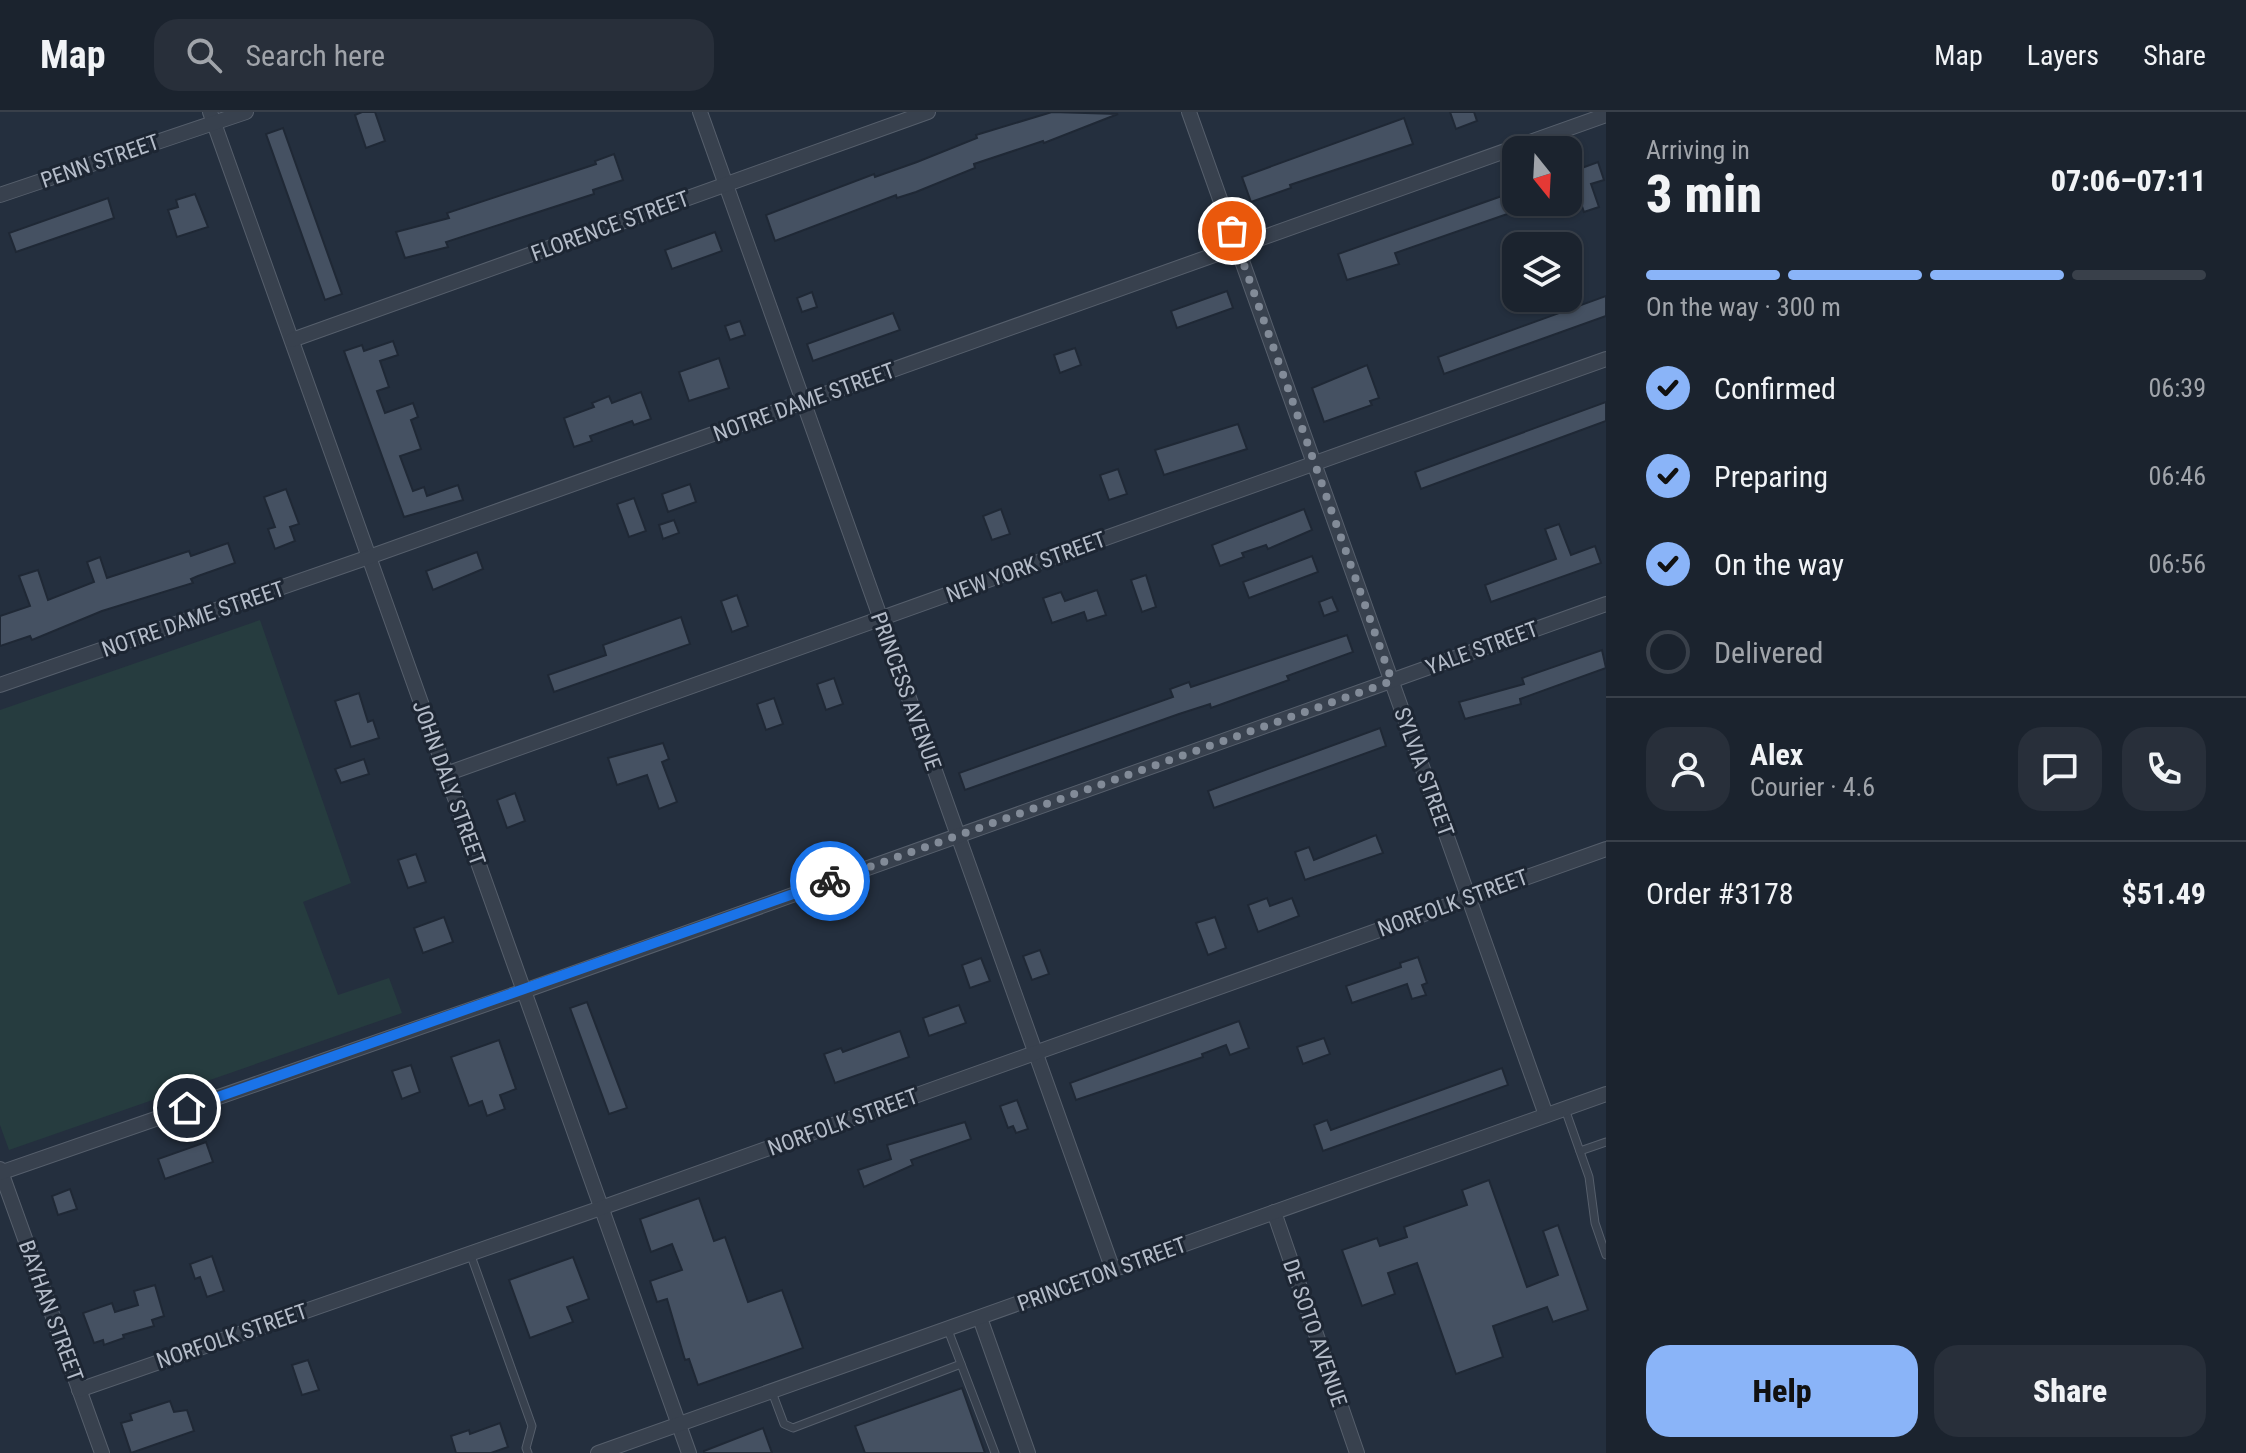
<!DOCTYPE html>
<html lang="en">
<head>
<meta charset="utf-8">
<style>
	:root { --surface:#1b232e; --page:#282f3a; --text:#f1f3f6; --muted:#a0a4aa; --line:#39404a; --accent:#8ab4f8 }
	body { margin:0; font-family:"Roboto Condensed",sans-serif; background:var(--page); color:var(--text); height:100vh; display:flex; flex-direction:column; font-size:30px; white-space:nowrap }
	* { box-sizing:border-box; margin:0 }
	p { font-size:26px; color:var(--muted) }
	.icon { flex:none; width:44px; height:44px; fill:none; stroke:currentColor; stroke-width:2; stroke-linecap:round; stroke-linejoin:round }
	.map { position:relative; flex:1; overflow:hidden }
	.side { display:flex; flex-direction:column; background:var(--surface); width:640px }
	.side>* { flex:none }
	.needle { width:52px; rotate:162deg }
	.controls { position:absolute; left:1502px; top:24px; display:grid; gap:16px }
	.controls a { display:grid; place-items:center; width:80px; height:80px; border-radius:16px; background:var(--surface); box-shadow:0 2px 6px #0004,0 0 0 2px var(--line); font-size:40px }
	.pin { position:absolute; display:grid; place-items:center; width:68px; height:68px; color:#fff; margin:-34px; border:4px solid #fff; border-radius:50%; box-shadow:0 2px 8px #0007 }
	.courier { position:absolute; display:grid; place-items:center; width:80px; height:80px; margin:-40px; border:6px solid #1a73e8; border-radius:50%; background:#fff; color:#222; box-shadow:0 2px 10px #0007 }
	.overview em { font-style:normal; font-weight:800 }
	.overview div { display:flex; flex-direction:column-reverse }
	.overview { display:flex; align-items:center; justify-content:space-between; height:136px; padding:0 40px }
	h1 { font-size:52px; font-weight:800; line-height:60px }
	.bar { display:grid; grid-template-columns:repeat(4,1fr); gap:12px 8px; align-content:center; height:96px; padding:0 40px }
	.bar i { height:10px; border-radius:6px; background:var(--line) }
	.bar .on { background:var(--accent) }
	.bar p { grid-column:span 4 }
	.line { display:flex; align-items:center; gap:20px; padding:0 40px; border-top:2px solid var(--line) }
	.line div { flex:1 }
	.round { display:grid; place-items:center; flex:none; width:84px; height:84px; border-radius:24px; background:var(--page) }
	ol { padding:0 40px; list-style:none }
	li { display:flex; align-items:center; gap:24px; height:88px }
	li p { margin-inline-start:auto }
	li .icon { padding:8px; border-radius:50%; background:var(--accent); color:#111; stroke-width:4 }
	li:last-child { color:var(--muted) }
	li i { width:44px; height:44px; border:4px solid var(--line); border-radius:50% }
	.button { display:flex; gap:16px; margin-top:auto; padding:16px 40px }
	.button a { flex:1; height:92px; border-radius:24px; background:var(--accent); color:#111; font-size:32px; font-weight:800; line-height:92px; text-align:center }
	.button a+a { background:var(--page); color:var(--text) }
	header { display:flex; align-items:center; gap:48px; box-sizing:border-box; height:112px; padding:0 40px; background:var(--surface); border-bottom:2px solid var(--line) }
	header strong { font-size:38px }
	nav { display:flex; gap:44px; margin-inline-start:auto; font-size:28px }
	.search { width:560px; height:72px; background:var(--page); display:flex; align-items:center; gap:20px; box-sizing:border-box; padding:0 28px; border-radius:24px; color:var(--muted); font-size:30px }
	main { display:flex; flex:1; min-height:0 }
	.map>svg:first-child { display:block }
</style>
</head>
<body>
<header>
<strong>Map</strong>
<div class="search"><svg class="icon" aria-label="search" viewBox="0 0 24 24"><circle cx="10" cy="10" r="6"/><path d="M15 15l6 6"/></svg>Search here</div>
<nav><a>Map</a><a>Layers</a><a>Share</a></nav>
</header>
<main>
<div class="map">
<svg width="1606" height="1341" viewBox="0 0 1606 1341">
	<rect width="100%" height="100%" fill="#242f3e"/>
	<polygon fill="#263c3f" points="260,508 351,771 303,790 338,883 389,866 402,901 9,1038 0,1013 0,598"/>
	<g fill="#455162" stroke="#1f2835" stroke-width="2">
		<polygon points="362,0 375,0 385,29 366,36 355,3"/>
		<polygon points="1052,0 1118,2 1044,31 1043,29 974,52 975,56 916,80 897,86 896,83 775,129 766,103 874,62 875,65 917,50 977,26 976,23"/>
		<polygon points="1450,0 1474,0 1477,9 1456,17"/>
		<polygon points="1404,6 1413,32 1290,73 1291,76 1251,90 1242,65"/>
		<polygon points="283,16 342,182 325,188 266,22"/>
		<polygon points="614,42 623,68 593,78 594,82 446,130 448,135 405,146 396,120 449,106 447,101 596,52 595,49"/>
		<polygon points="1598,50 1604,68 1591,72 1599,95 1584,100 1576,77 1568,80 1568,61"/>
		<polygon points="1516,79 1516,99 1395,141 1399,152 1347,168 1338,142"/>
		<polygon points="195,82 208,115 177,125 168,98 178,95 176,88"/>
		<polygon points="108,86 114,106 16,140 9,121"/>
		<polygon points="715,120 722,139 672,157 665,138"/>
		<polygon points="1227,179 1233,196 1177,216 1171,199"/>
		<polygon points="812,180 817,195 802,200 797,186"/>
		<polygon points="1606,184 1606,204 1444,262 1438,245"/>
		<polygon points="893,201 900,218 813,249 807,232"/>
		<polygon points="740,209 745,223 730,228 725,214"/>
		<polygon points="393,229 398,243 380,249 389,275 377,279 385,301 413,291 418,305 411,308 421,337 400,344 413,379 424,375 427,384 458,373 463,388 404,405 344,239 362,233 364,239"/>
		<polygon points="1075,236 1081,253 1060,261 1054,243"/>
		<polygon points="719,246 729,276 689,289 679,260"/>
		<polygon points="1367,253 1379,286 1370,289 1372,293 1324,310 1312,276"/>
		<polygon points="641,280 651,307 634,313 632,309 590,324 592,329 574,335 564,306 594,295 592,291 609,284 612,291"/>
		<polygon points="1606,290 1606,309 1421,377 1415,360"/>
		<polygon points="1238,312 1247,337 1164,363 1155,338"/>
		<polygon points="1118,357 1127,382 1109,388 1100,363"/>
		<polygon points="690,372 696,390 668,400 662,382"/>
		<polygon points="286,377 299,412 290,415 295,429 275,437 268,417 275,415 264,385"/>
		<polygon points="634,386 646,419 629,425 617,392"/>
		<polygon points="1001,397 1010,422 992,428 983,404"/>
		<polygon points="1304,397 1312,418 1268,437 1266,433 1242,441 1244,445 1220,454 1212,433"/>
		<polygon points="674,408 679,421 663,427 659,413"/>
		<polygon points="1559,412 1571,443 1595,434 1601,451 1491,490 1485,473 1556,447 1545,417"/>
		<polygon points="228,431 235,451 198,464 191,467 193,471 102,499 32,528 30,524 0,534 0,504 30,494 19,464 38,458 48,488 94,470 87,450 100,445 107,466 189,439 191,444"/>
		<polygon points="477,440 483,457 433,478 426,459"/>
		<polygon points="1312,444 1318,460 1249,486 1243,470"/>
		<polygon points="1146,463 1156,495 1142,500 1131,468"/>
		<polygon points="1097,478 1106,503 1087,509 1084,500 1052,511 1043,486 1061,480 1065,489"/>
		<polygon points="737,483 748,514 732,520 721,489"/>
		<polygon points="1332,485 1338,499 1324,504 1319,490"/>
		<polygon points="681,505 690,532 554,580 548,563 606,543 603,533"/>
		<polygon points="1347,523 1353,540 1287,564 1289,568 1211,596 1210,592 1179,602 965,678 959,661 1173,585 1170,577 1189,570 1191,575"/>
		<polygon points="1602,538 1606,556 1520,587 1521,592 1465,607 1459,590 1524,572 1522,566"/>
		<polygon points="834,566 843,592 826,598 817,572"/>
		<polygon points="359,581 368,610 373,608 379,626 351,635 335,589"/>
		<polygon points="774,586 783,612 766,618 757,592"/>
		<polygon points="1380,616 1386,634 1214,696 1208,679"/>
		<polygon points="663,631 669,647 662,650 677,690 659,697 647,663 617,673 608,646"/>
		<polygon points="364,647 369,662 341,671 335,657"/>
		<polygon points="515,681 525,709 507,716 497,688"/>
		<polygon points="1376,723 1383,741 1305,768 1295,740 1309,735 1314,748"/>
		<polygon points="416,742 426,770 408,776 398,748"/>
		<polygon points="1267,786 1270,794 1292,786 1299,804 1258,820 1248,793"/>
		<polygon points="444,805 453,830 423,841 414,816"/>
		<polygon points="1215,805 1226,836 1208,843 1196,811"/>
		<polygon points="1040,838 1049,862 1032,868 1023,844"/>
		<polygon points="1418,845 1427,871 1422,873 1426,883 1412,887 1407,872 1352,891 1346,874 1401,855 1400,851"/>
		<polygon points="981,846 990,869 970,876 962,853"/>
		<polygon points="587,890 627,996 609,1002 570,896"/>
		<polygon points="959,893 966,911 929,924 923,906"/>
		<polygon points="1239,909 1249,936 1230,943 1226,933 1202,942 1203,945 1076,988 1070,971"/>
		<polygon points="900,919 909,945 835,971 824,942 841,936 843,940"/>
		<polygon points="1324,926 1330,942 1303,952 1297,935"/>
		<polygon points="499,928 516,977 500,983 505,997 487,1004 482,989 469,994 451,945"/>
		<polygon points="411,953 420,980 402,987 392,959"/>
		<polygon points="1502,956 1508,973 1323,1039 1314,1013 1327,1008 1331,1018"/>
		<polygon points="1017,988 1028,1017 1016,1021 1013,1014 1008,1016 1000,994"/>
		<polygon points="965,1010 971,1027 911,1048 913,1053 864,1075 858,1058 891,1047 887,1033"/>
		<polygon points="206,1030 213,1050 165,1067 158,1047"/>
		<polygon points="1489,1068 1527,1175 1558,1163 1543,1119 1558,1113 1588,1198 1553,1210 1547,1195 1493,1214 1503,1245 1456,1262 1417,1151 1388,1161 1395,1182 1362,1194 1342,1138 1377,1126 1380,1134 1407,1125 1404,1115 1467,1093 1462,1078"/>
		<polygon points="70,1077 77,1097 58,1103 52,1084"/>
		<polygon points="699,1086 714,1129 725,1125 748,1190 782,1178 803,1236 698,1273 689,1247 685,1248 667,1187 657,1190 650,1169 682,1158 672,1132 651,1140 640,1107"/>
		<polygon points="212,1144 224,1179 207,1185 200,1165 195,1167 190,1152"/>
		<polygon points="573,1145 589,1187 567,1195 573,1210 530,1226 509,1168"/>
		<polygon points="155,1173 164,1204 152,1208 154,1214 123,1223 124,1226 104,1233 103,1228 94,1231 83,1201 112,1191 115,1200 138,1193 134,1179"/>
		<polygon points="308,1248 319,1278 302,1283 292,1253"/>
		<polygon points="962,1276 985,1341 865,1341 855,1314"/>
		<polygon points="170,1289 174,1300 187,1298 194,1319 131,1341 121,1311 132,1308 130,1302"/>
		<polygon points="500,1311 508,1335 491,1341 456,1341 451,1324 469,1318 470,1322"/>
		<polygon points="763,1316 772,1341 704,1341 704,1339"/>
	</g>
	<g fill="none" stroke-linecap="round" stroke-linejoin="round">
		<defs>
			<g id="service">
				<polyline points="1565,997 1589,1065 1595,1111 1606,1143"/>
				<polyline points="1580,1039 1606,1030"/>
				<polyline points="470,1141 532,1314 526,1336 528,1341"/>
				<polyline points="961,1252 995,1341"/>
				<polyline points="772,1280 784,1312 793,1316 961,1252 948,1218"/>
			</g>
			<g id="minor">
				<polyline points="210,0 689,1341"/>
				<polyline points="700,0 1113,1158"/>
				<polyline points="1189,0 1546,1003"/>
				<polyline points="0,83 246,0"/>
				<polyline points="292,228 928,0"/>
				<polyline points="0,573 369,445 1606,3"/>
				<polyline points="446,662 1606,247"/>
				<polyline points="0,1057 102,1341"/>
				<polyline points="0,1061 524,879 1606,492"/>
				<polyline points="1274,1100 1357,1341"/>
				<polyline points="980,1206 1028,1341"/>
				<polyline points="79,1278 601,1096 1606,737"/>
				<polyline points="598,1341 1606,982"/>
			</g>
		</defs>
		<use href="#service" stroke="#565f6c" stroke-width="9"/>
		<use href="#minor" stroke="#565f6c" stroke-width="16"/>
		<use href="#service" stroke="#38414e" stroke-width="7"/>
		<use href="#minor" stroke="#38414e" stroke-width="14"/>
	</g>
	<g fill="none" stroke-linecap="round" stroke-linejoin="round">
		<polyline stroke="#828b98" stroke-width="8" stroke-dasharray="0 14.4" points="830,769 1392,569 1232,119"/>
		<polyline stroke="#1a73e8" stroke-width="10" points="187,996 830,769"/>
	</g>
	<g text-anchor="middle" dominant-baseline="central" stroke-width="6" stroke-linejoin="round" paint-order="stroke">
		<g font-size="22" fill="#b4bcc9" stroke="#1d2633">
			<text transform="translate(100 49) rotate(-19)">PENN STREET</text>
			<text transform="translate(610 114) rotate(-20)">FLORENCE STREET</text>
			<text transform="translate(804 290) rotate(-20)">NOTRE DAME STREET</text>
			<text transform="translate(1026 455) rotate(-20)">NEW YORK STREET</text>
			<text transform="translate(193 507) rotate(-19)">NOTRE DAME STREET</text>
			<text transform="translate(1482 536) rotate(-20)">YALE STREET</text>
			<text transform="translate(906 579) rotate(70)">PRINCESS AVENUE</text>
			<text transform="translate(1424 660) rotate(70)">SYLVIA STREET</text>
			<text transform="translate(449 671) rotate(70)">JOHN DALY STREET</text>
			<text transform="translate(1453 791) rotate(-20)">NORFOLK STREET</text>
			<text transform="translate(843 1010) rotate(-20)">NORFOLK STREET</text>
			<text transform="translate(1102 1162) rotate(-20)">PRINCETON STREET</text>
			<text transform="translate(51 1199) rotate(70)">BAYHAN STREET</text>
			<text transform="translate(1315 1221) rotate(71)">DE SOTO AVENUE</text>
			<text transform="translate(232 1224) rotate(-19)">NORFOLK STREET</text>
		</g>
	</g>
</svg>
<div class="controls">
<a><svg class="needle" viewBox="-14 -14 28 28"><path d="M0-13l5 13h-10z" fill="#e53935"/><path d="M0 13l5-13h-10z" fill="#a0a4aa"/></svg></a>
<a><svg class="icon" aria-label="layers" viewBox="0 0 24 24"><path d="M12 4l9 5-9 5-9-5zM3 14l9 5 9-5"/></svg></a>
</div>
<div class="pin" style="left:1232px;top:119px;background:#ea580c"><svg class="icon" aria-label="bag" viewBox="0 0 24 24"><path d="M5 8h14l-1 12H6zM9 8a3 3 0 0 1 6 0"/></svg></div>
<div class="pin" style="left:187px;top:996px;background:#1f2937"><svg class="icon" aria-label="home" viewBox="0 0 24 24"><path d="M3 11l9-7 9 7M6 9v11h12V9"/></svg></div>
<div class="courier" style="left:830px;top:769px"><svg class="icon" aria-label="bike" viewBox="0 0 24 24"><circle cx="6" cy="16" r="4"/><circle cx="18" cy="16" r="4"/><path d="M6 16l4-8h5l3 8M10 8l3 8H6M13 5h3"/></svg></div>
</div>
<section class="side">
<div class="overview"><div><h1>3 min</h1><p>Arriving in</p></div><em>07:06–07:11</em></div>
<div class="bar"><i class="on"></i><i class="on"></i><i class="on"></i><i></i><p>On the way · 300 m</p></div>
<ol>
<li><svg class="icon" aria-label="check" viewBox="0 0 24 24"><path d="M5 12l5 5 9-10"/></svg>Confirmed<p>06:39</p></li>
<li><svg class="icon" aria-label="check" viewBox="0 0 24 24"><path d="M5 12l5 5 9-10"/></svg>Preparing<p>06:46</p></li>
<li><svg class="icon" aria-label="check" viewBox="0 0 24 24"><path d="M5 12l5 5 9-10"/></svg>On the way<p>06:56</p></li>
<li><i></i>Delivered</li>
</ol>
<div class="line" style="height:144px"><a class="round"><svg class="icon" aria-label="person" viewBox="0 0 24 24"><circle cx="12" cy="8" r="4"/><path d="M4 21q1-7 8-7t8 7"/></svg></a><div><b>Alex</b><p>Courier · 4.6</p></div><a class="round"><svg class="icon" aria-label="chat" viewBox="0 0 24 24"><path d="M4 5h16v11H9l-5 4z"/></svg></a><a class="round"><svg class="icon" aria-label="phone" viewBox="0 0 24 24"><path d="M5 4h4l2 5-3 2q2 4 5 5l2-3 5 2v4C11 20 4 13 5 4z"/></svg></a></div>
<div class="line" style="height:104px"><div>Order #3178</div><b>$51.49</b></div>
<div class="button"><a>Help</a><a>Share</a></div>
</section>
</main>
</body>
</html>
